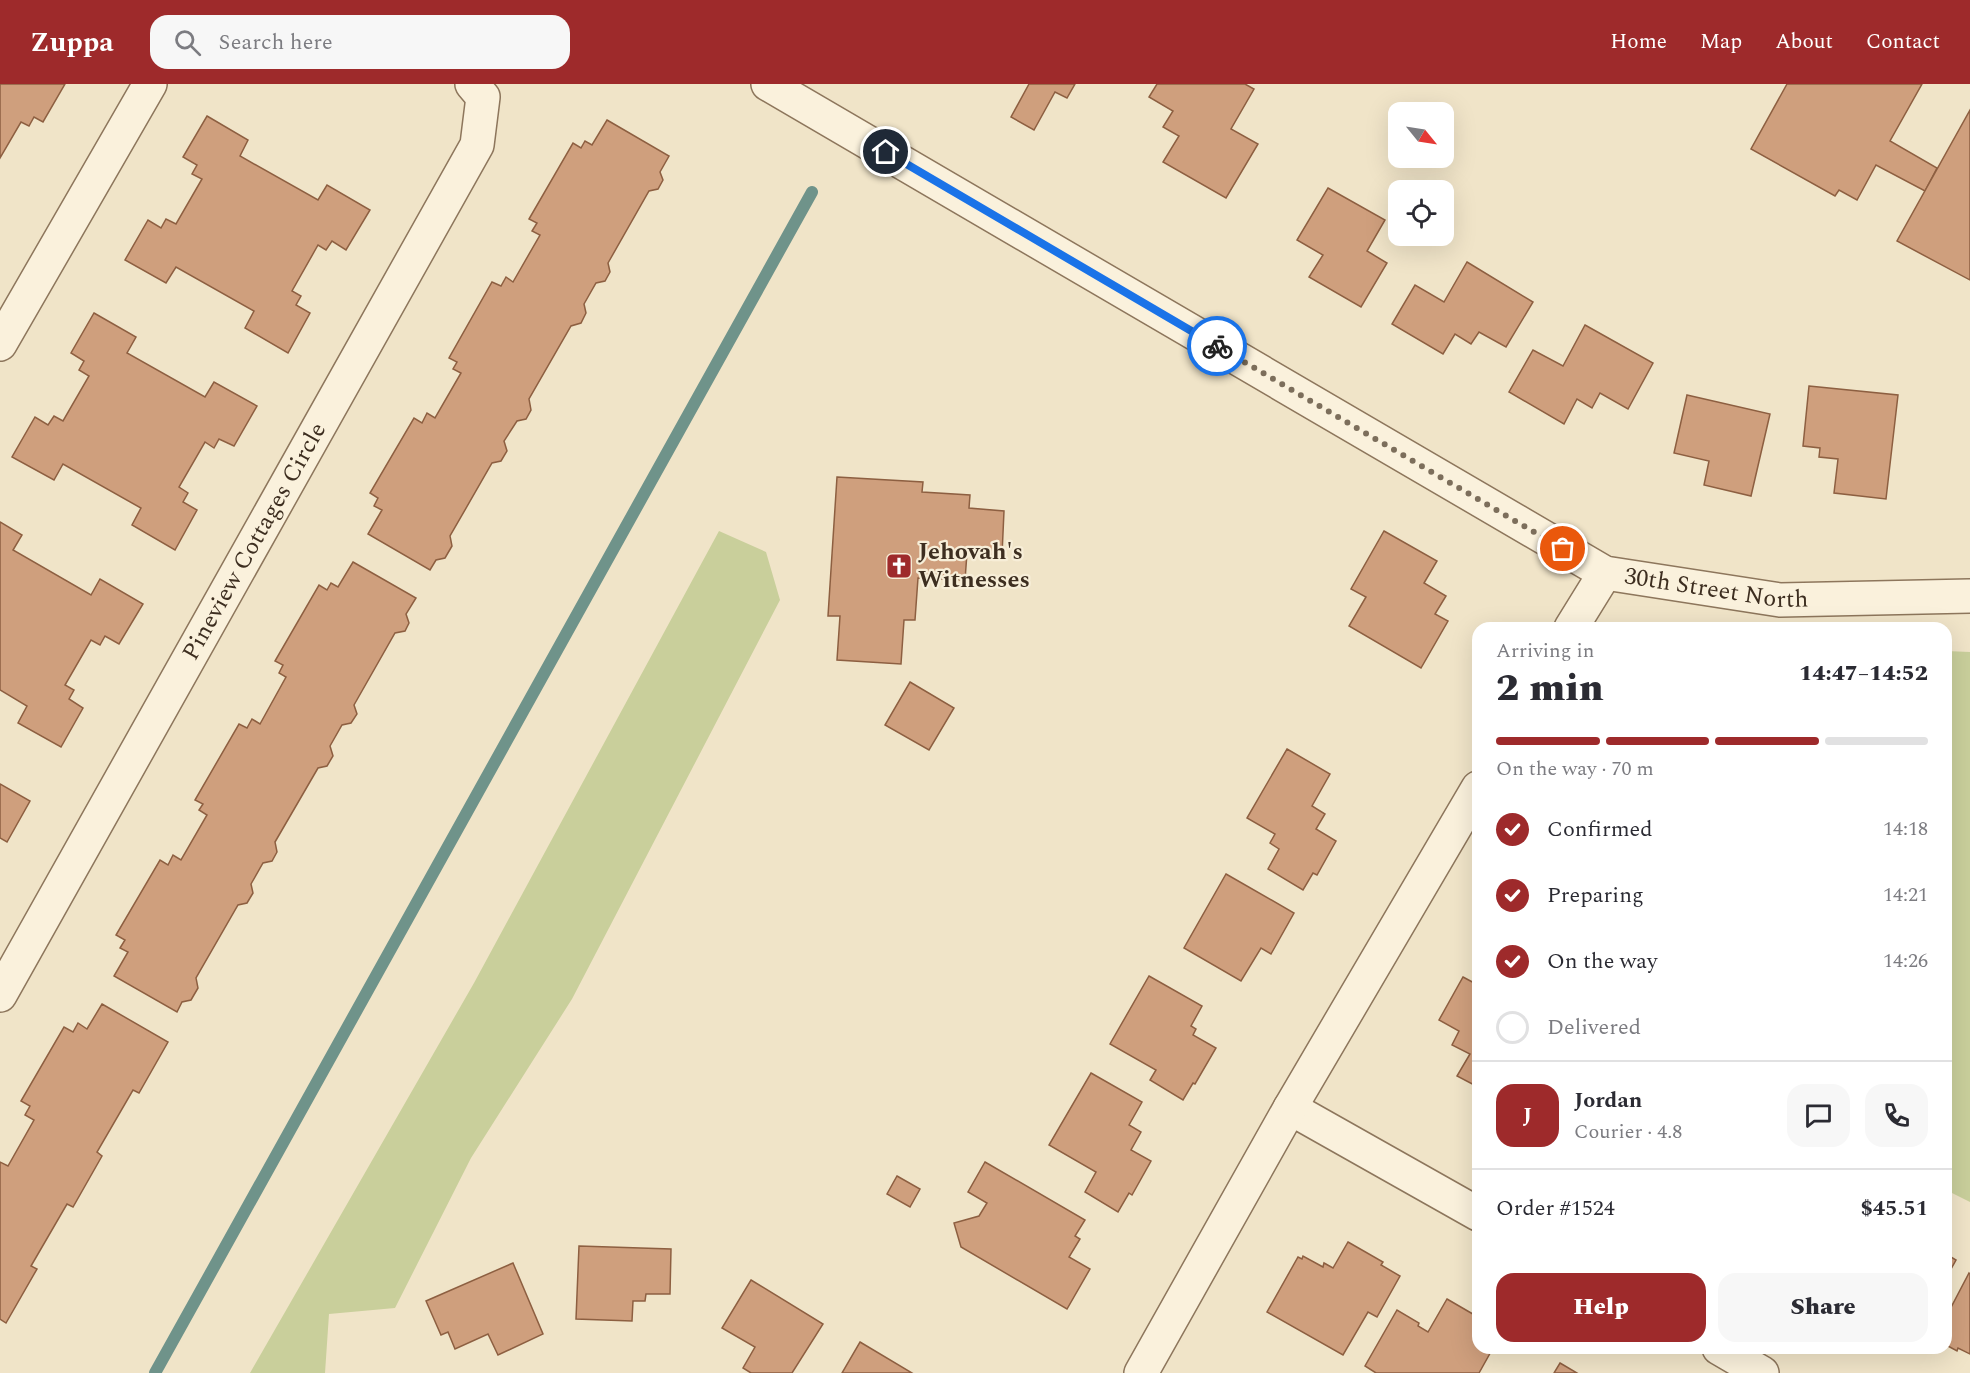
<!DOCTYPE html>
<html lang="en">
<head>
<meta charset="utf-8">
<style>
	:root { --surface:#fff; --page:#f7f7f7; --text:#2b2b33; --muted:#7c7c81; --line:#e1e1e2; --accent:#9e2a2b }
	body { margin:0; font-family:Spectral,serif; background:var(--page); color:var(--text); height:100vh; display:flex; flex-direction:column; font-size:22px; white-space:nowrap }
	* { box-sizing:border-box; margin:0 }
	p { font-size:20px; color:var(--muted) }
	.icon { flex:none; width:33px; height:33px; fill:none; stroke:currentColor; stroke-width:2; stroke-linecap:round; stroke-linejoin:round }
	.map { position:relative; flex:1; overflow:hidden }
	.side { position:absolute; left:1472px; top:538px; width:480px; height:732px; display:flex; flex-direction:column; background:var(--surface); border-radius:18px; box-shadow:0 6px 24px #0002 }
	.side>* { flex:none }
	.needle { width:39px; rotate:120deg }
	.tools { position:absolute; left:1388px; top:18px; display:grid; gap:12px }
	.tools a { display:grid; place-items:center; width:66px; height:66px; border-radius:12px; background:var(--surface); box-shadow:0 6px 24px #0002; font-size:30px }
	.pin { position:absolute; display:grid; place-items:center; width:51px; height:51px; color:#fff; margin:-26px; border:3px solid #fff; border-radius:50%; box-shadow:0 2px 6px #0007 }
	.courier { position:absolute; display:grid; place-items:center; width:60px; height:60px; margin:-30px; border:4px solid #1a73e8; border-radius:50%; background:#fff; color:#222; box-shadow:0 2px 8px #0007 }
	.summary em { font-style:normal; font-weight:800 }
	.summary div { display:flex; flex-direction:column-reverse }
	.summary { display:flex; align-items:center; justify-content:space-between; height:102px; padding:0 24px }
	h1 { font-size:39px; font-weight:800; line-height:45px }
	.bar { display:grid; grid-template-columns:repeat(4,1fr); gap:9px 6px; align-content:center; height:72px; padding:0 24px }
	.bar i { height:8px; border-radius:4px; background:var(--line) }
	.bar .active { background:var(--accent) }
	.bar p { grid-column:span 4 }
	.line { display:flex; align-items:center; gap:15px; padding:0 24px; border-top:2px solid var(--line) }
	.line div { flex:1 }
	.round { display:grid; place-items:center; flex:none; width:63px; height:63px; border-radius:18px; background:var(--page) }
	ol { padding:0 24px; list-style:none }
	li { display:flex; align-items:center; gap:18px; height:66px }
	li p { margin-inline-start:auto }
	li .icon { padding:6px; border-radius:50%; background:var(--accent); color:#fff; stroke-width:4 }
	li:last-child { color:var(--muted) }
	li i { width:33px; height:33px; border:3px solid var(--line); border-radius:50% }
	.cta { display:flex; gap:12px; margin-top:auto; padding:12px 24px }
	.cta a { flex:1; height:69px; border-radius:18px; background:var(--accent); color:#fff; font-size:24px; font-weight:800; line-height:69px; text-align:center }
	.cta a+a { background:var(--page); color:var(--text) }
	header { display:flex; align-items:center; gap:36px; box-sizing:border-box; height:84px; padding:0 30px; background:var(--accent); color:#fff }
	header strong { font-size:28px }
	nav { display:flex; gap:33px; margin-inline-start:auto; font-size:21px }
	.search { width:420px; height:54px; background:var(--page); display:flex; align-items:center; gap:15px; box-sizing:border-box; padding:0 21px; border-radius:18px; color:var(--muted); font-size:22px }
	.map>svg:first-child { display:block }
</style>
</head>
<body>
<header>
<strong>Zuppa</strong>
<div class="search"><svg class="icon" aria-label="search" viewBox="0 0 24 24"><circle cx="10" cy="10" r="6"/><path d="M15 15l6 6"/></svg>Search here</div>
<nav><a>Home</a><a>Map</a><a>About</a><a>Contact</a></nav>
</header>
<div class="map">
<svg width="1970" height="1289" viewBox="0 0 1970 1289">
	<rect width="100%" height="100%" fill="#f0e4c8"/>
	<g fill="#c9cf9b">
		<polygon points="719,447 766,468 780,516 572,915 471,1074 395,1224 329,1230 325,1289 250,1289 474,899"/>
		<polygon points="1946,567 1970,568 1970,1118 1950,1108 1946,1101"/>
	</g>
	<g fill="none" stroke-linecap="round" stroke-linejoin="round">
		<polyline stroke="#6f938a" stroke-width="12" points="155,1289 812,108"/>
	</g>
	<g fill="#cf9f7d" stroke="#8d5f41" stroke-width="1.5">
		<polygon points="0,0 65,0 43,38 34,33 29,42 21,38 0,74"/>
		<polygon points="1029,0 1075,0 1067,14 1055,8 1034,46 1011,33"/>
		<polygon points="1157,0 1245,0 1254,5 1231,45 1258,60 1226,114 1163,78 1179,52 1163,43 1173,27 1149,13"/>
		<polygon points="1787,0 1922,0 1890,57 1937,84 1925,107 1876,81 1857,116 1839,106 1835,112 1751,65"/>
		<polygon points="1970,26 1970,196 1897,157"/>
		<polygon points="207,32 248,56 240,72 318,116 327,101 370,126 346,166 332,157 326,166 318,161 292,207 301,212 296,221 310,229 288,269 245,244 254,227 176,183 166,199 125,176 148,136 161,144 166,135 176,140 202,95 192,90 197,81 183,73"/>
		<polygon points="607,36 669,72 660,88 663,96 658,105 649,107 608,179 610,188 605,197 596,199 584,220 586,229 581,239 571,242 529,315 531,326 526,335 517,337 504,357 507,367 501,377 492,379 450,452 452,462 445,474 436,476 430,486 368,450 382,426 374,422 378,414 370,409 414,334 422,339 427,329 435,334 461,289 453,285 457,278 449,274 492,198 501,202 506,193 513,198 540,151 532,147 537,139 529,135 573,59 581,64 585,57 592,61"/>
		<polygon points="1328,104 1385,136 1367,167 1387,179 1361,223 1309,193 1323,171 1297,156"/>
		<polygon points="1467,178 1533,218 1506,263 1479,248 1471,260 1455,250 1443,270 1392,240 1415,201 1444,218"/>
		<polygon points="94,229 136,253 127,269 205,313 214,298 257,322 234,362 219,355 214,364 205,358 179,403 188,409 183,418 197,426 175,466 132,441 141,424 63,380 54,396 12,373 35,333 48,341 54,332 63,337 89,292 79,286 84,277 71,269"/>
		<polygon points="1585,241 1653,279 1628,325 1600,309 1592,324 1577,315 1564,340 1509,308 1533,266 1563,282"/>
		<polygon points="1809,302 1898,311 1886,415 1834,409 1838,375 1819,373 1820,364 1803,362"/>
		<polygon points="1687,311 1770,330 1751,412 1704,401 1709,377 1674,369"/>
		<polygon points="837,393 923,398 922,408 970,411 969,424 1004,427 1002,471 967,469 965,496 918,494 915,536 904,536 901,580 837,576 840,532 828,532"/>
		<polygon points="0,438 22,451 13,466 91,511 100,495 143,520 119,560 105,552 100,561 91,556 65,601 74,606 69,615 83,624 61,663 18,639 27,622 0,606"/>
		<polygon points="1384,447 1437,477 1424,499 1446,512 1435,530 1448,537 1421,584 1349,542 1366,513 1351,505"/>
		<polygon points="353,478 416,514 406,530 409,539 405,547 395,549 354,621 357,630 351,639 342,641 330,662 333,672 327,682 318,684 275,758 277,768 272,777 263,779 251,800 253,809 247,819 238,821 196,894 198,904 191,916 182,918 177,928 114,892 128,868 120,864 125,856 116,851 160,776 168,781 173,771 181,776 207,731 199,726 203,720 195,716 239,640 247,644 252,635 260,640 286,593 279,589 283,581 275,577 319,501 327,506 331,499 338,503"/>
		<polygon points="910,598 954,624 929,666 885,641"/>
		<polygon points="1287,665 1330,690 1312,722 1325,730 1316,745 1336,757 1317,791 1313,789 1303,806 1268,785 1279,765 1270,759 1275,750 1247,734"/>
		<polygon points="0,700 30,717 7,758 0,754"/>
		<polygon points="1226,790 1294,829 1271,870 1261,864 1241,897 1184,864"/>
		<polygon points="1149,892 1202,922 1191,942 1196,945 1193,951 1216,964 1195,1000 1193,999 1183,1016 1150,996 1156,986 1110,960"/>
		<polygon points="1463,893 1478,901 1478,1003 1457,992 1470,970 1452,961 1459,947 1439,936"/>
		<polygon points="102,920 168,958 139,1009 133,1006 97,1068 102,1072 73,1123 67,1120 31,1182 37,1185 6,1239 0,1235 0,1078 8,1082 34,1036 25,1031 30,1022 21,1017 64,943 73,948 78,939 87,945"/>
		<polygon points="1091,989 1142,1018 1129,1041 1141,1048 1131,1066 1151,1077 1132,1111 1129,1109 1118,1128 1085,1108 1096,1088 1049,1061"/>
		<polygon points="985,1078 1085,1136 1075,1152 1080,1155 1069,1173 1090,1185 1067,1225 961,1163 954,1139 979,1132 987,1119 968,1108"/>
		<polygon points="897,1092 920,1105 910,1123 887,1110"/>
		<polygon points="1348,1158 1383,1178 1381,1181 1400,1192 1377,1233 1368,1228 1343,1271 1267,1228 1298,1173 1302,1175 1303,1172 1323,1183 1324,1179 1333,1184"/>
		<polygon points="579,1162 671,1165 670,1210 646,1210 645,1217 633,1217 632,1237 576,1235"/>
		<polygon points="1946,1170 1956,1176 1946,1194"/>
		<polygon points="513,1179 543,1250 498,1271 488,1250 455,1265 448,1248 441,1251 426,1217"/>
		<polygon points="1969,1189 1970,1190 1970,1270 1958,1264 1957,1267 1946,1261 1946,1233"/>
		<polygon points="751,1196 823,1240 792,1289 751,1289 743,1284 755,1263 722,1244"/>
		<polygon points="1447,1215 1478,1233 1478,1264 1493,1264 1479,1289 1376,1289 1365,1282 1397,1226 1419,1239 1418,1242 1428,1248"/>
		<polygon points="860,1258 912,1289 842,1289"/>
		<polygon points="1560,1279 1577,1289 1554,1289"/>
	</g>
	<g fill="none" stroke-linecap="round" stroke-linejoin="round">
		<defs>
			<g id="minor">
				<path id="s1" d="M 768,0 L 1605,489 L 1780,516 L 1970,512"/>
				<polyline points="0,260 150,0"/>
				<polyline points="1571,544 1605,489"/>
				<path id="s2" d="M 0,911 L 477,61 L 483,13 L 472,0"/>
				<polyline points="1290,1024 1478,1130"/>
				<polyline points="1719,1264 1762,1289"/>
				<polyline points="1141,1289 1290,1024 1478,704"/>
			</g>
		</defs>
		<use href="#minor" stroke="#8d765c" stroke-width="36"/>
		<use href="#minor" stroke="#faf1dc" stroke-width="33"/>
	</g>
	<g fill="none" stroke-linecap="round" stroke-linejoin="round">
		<polyline stroke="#7c6e5b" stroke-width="6" stroke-dasharray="0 10.8" points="1217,262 1563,465"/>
		<polyline stroke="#1a73e8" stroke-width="8" points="886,68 1217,262"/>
	</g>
	<defs>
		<symbol id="church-square" viewBox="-11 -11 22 22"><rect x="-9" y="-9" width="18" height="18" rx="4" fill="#9e2a2b" stroke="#f7eed8"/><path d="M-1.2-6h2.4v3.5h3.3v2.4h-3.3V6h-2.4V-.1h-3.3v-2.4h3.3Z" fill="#fff"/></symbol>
	</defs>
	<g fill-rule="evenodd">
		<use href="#church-square" x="884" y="467" width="30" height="30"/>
	</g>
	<g text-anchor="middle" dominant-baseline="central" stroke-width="4.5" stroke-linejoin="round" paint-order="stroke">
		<g font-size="24" fill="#3d2e20" stroke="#f7eed8">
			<text stroke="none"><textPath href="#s2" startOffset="520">Pineview Cottages Circle</textPath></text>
			<text stroke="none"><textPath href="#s1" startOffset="1082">30th Street North</textPath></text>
		</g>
		<g font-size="24" font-weight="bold" fill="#3d2e20" stroke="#f7eed8" text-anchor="start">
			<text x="918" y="468">Jehovah's<tspan x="918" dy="28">Witnesses</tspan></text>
		</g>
	</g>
</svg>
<div class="tools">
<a><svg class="needle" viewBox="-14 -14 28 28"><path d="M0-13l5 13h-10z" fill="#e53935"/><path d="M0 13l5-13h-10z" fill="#7c7c81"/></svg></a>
<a><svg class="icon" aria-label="locate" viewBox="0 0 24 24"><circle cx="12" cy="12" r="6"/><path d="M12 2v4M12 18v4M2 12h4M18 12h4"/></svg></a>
</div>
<div class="pin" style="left:1563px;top:465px;background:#ea580c"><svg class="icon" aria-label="bag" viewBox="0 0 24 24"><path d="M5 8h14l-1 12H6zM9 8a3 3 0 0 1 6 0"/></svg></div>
<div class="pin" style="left:886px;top:68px;background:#1f2937"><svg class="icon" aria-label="home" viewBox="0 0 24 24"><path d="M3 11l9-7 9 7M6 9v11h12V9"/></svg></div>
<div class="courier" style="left:1217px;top:262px"><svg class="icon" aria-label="bike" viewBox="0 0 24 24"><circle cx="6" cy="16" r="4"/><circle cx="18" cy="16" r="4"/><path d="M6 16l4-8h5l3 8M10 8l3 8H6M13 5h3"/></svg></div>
<section class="side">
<div class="summary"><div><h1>2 min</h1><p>Arriving in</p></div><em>14:47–14:52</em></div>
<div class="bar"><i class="active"></i><i class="active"></i><i class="active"></i><i></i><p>On the way · 70 m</p></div>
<ol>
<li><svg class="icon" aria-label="check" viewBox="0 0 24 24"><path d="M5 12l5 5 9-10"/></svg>Confirmed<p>14:18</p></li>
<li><svg class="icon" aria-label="check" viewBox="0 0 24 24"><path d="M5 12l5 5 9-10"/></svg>Preparing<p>14:21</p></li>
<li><svg class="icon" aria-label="check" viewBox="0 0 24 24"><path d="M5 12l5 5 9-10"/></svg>On the way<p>14:26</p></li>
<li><i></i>Delivered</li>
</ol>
<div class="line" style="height:108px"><b class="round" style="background:var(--accent);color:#fff">J</b><div><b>Jordan</b><p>Courier · 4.8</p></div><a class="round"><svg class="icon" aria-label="chat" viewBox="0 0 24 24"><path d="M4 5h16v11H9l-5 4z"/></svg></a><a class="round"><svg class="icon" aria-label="phone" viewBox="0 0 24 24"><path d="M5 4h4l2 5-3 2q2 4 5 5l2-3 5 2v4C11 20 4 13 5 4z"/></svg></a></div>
<div class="line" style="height:78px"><div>Order #1524</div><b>$45.51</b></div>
<div class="cta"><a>Help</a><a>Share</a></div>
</section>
</div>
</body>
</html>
